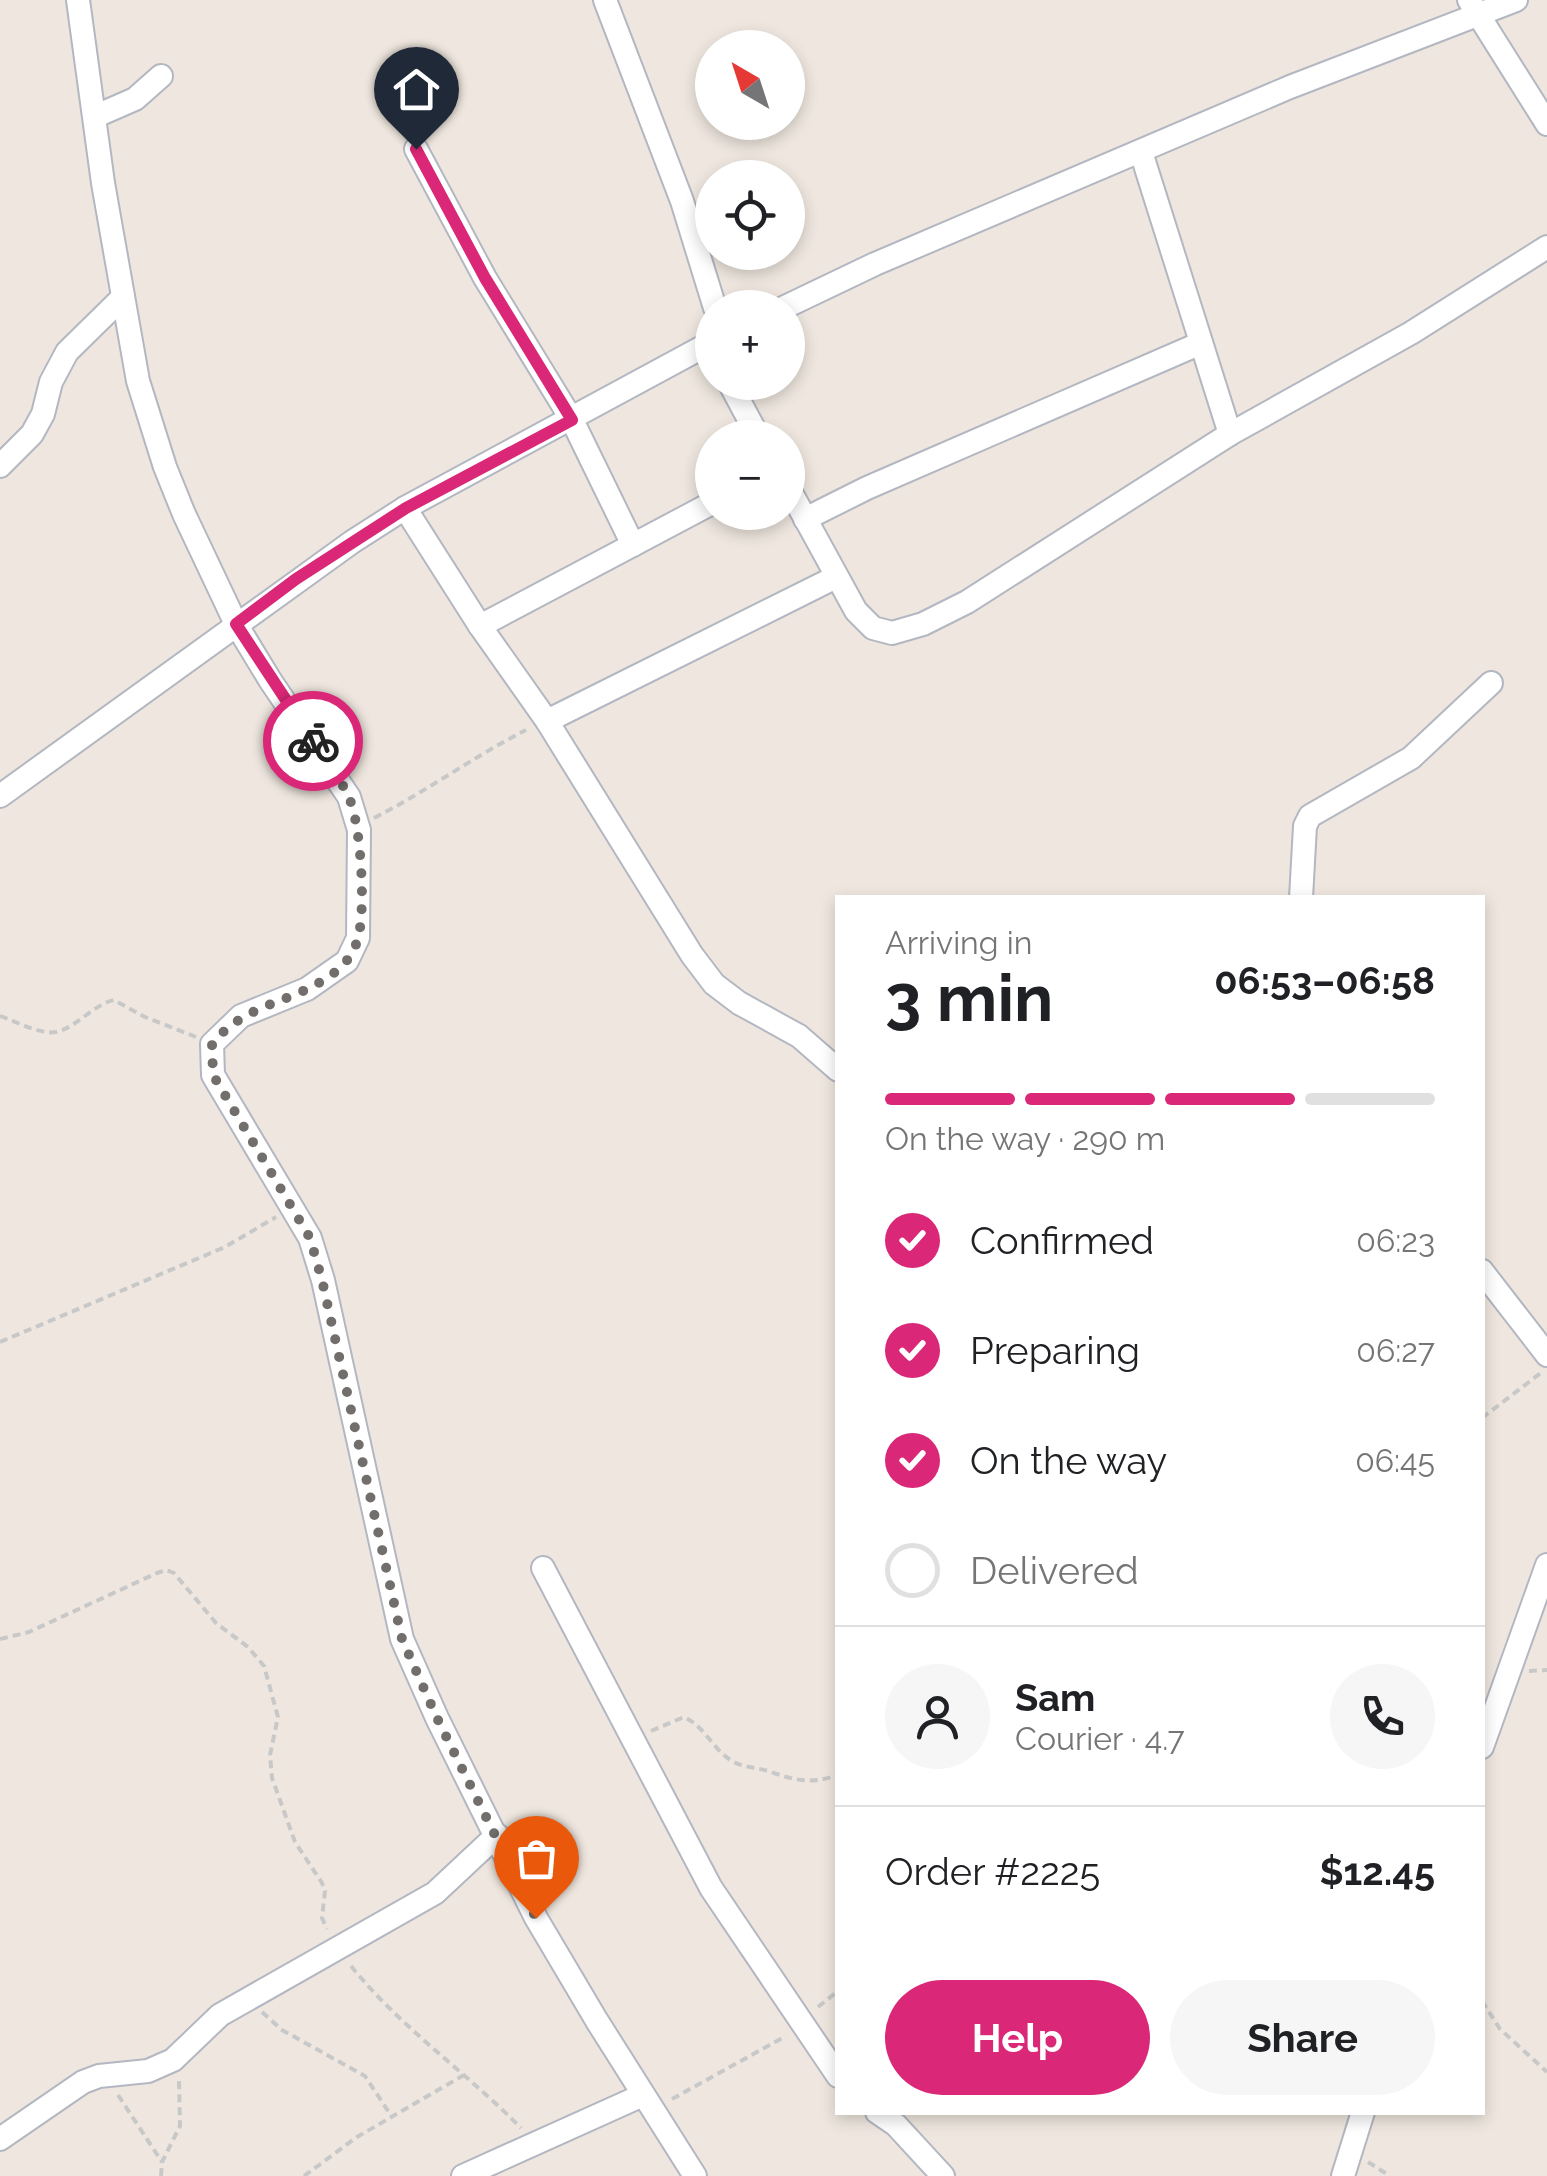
<!DOCTYPE html>
<html lang="en">
<head>
<meta charset="utf-8">
<style>
	:root { --surface:#fff; --page:#f6f6f6; --text:#202124; --muted:#757577; --line:#e0e0e0; --accent:#db2777 }
	body { margin:0; font-family:Raleway,sans-serif; background:var(--page); color:var(--text); height:100vh; display:flex; flex-direction:column; font-size:38px; white-space:nowrap }
	* { box-sizing:border-box; margin:0 }
	p { font-size:32px; color:var(--muted) }
	.icon { flex:none; width:55px; height:55px; fill:none; stroke:currentColor; stroke-width:2; stroke-linecap:round; stroke-linejoin:round }
	.map { position:relative; flex:1; overflow:hidden }
	.sheet { position:absolute; left:835px; top:895px; width:650px; height:1220px; display:flex; flex-direction:column; background:var(--surface); border-radius:0px; box-shadow:0 5px 15px #0003 }
	.sheet>* { flex:none }
	.needle { width:65px; rotate:321deg }
	.fabs { position:absolute; left:695px; top:30px; display:grid; gap:20px }
	.fabs a { display:grid; place-items:center; width:110px; height:110px; border-radius:50%; background:var(--surface); box-shadow:0 5px 15px #0003; font-size:50px }
	.pin { position:absolute; display:grid; place-items:center; width:85px; height:85px; color:#fff; margin:-102px -42px; border-radius:50% 50% 50% 0; rotate:-45deg; box-shadow:0 0 10px #0007 }
	.pin .icon { rotate:45deg }
	.courier { position:absolute; display:grid; place-items:center; width:100px; height:100px; margin:-50px; border:8px solid #db2777; border-radius:50%; background:#fff; color:#222; box-shadow:0 2px 12px #0007 }
	.head em { font-style:normal; font-weight:700 }
	.head div { display:flex; flex-direction:column-reverse }
	.head { display:flex; align-items:center; justify-content:space-between; height:170px; padding:0 50px }
	h1 { font-size:65px; font-weight:700; line-height:75px }
	.bar { display:grid; grid-template-columns:repeat(4,1fr); gap:15px 10px; align-content:center; height:120px; padding:0 50px }
	.bar i { height:12px; border-radius:8px; background:var(--line) }
	.bar .selected { background:var(--accent) }
	.bar p { grid-column:span 4 }
	.line { display:flex; align-items:center; gap:25px; padding:0 50px; border-top:2px solid var(--line) }
	.line div { flex:1 }
	.round { display:grid; place-items:center; flex:none; width:105px; height:105px; border-radius:52px; background:var(--page) }
	ol { padding:0 50px; list-style:none }
	li { display:flex; align-items:center; gap:30px; height:110px }
	li p { margin-inline-start:auto }
	li .icon { padding:10px; border-radius:50%; background:var(--accent); color:#fff; stroke-width:4 }
	li:last-child { color:var(--muted) }
	li i { width:55px; height:55px; border:5px solid var(--line); border-radius:50% }
	.button { display:flex; gap:20px; margin-top:auto; padding:20px 50px }
	.button a { flex:1; height:115px; border-radius:60px; background:var(--accent); color:#fff; font-size:40px; font-weight:700; line-height:115px; text-align:center }
	.button a+a { background:var(--page); color:var(--text) }
	.map>svg:first-child { display:block }
</style>
</head>
<body>
<div class="map">
<svg width="1547" height="2176" viewBox="0 0 1547 2176">
	<rect width="100%" height="100%" fill="#efe7df"/>
	<g fill="none" stroke-linecap="round" stroke-linejoin="round">
		<defs>
			<g id="minor">
				<polyline points="78,0 103,183 138,381 165,467 184,514 236,624 270,680 349,797 359,830 358,938 347,961 307,989 241,1016 212,1044 213,1075 310,1238 323,1280 402,1639 437,1718 536,1918 597,2021 695,2176"/>
				<polyline points="605,0 682,201 715,308"/>
				<polyline points="1469,0 1547,124"/>
				<polyline points="96,116 135,99 161,76"/>
				<polyline points="416,149 485,278 572,420 633,545"/>
				<polyline points="1141,152 1230,434"/>
				<polyline points="783,308 875,264 1290,87 1516,0"/>
				<polyline points="729,382 759,438"/>
				<polyline points="0,466 32,434 43,414 51,382 67,352 123,297"/>
				<polyline points="788,487 856,611 873,628 892,633 923,624 967,602 1230,434 1411,333 1547,247"/>
				<polyline points="405,508 480,626 547,721 692,955 714,984 739,1003 799,1036 838,1070"/>
				<polyline points="805,519 867,488 1201,343"/>
				<polyline points="480,626 712,503"/>
				<polyline points="547,721 836,577"/>
				<polyline points="0,796 352,542 405,508 712,342"/>
				<polyline points="1301,898 1305,826 1310,816 1411,758 1491,683"/>
				<polyline points="1482,1271 1547,1355"/>
				<polyline points="543,1568 711,1888 838,2076"/>
				<polyline points="1482,1747 1547,1565"/>
				<polyline points="877,2112 896,2125 943,2176"/>
				<polyline points="0,2139 83,2082 99,2076 148,2071 173,2060 220,2015 435,1893 497,1835"/>
				<polyline points="463,2176 643,2095"/>
				<polyline points="1343,2176 1363,2112"/>
			</g>
		</defs>
		<use href="#minor" stroke="#b3b7c1" stroke-width="26"/>
		<g stroke="#c8c8c8" stroke-width="4" stroke-dasharray="8 5" stroke-linecap="butt">
			<path d="M 374,818 C 427,791 473,757 526,730"/>
			<path d="M 0,1016 C 15,1021 40,1035 56,1032 C 78,1027 92,1005 114,1000 L 145,1017 L 196,1037"/>
			<polyline points="0,1342 225,1247 276,1217"/>
			<polyline points="1482,1418 1542,1372"/>
			<polyline points="0,1639 29,1632 157,1573 166,1570 174,1573 216,1623 248,1647 264,1666 278,1717 270,1755 272,1778 295,1842 322,1883 325,1891 322,1918 327,1929"/>
			<polyline points="1529,1671 1547,1670"/>
			<path d="M 651,1731 L 684,1717 C 702,1725 710,1743 724,1755 C 738,1768 751,1766 768,1771 C 794,1780 810,1785 838,1775"/>
			<path d="M 351,1966 C 401,2028 466,2072 521,2128"/>
			<polyline points="1482,2001 1500,2029 1547,2072"/>
			<polyline points="818,2007 838,1991"/>
			<polyline points="262,2012 282,2030 365,2076 392,2117"/>
			<polyline points="118,2095 162,2162"/>
			<polyline points="672,2099 786,2036"/>
			<polyline points="1368,2162 1390,2176"/>
			<polyline points="161,2176 162,2162 180,2126 179,2080"/>
			<polyline points="304,2176 357,2137 464,2075"/>
		</g>
		<use href="#minor" stroke="#fff" stroke-width="22"/>
	</g>
	<g fill="none" stroke-linecap="round" stroke-linejoin="round">
		<path stroke="#716e6b" stroke-width="10" stroke-dasharray="0 18" d="M 313,741 C 325,760 342,780 350,800 C 361,828 366,909 358,938 C 354,954 344,966 331,975 C 291,1004 245,1003 212,1044 L 213,1075 L 310,1238 L 322,1280 L 402,1639 L 437,1718 L 536,1918"/>
		<polyline stroke="#db2777" stroke-width="12" points="313,741 236,624 296,579 406,508 572,420 485,278 416,149"/>
	</g>
</svg>
<div class="fabs">
<a><svg class="needle" viewBox="-14 -14 28 28"><path d="M0-13l5 13h-10z" fill="#e53935"/><path d="M0 13l5-13h-10z" fill="#757577"/></svg></a>
<a><svg class="icon" aria-label="locate" viewBox="0 0 24 24"><circle cx="12" cy="12" r="6"/><path d="M12 2v4M12 18v4M2 12h4M18 12h4"/></svg></a>
<a>+</a>
<a>−</a>
</div>
<div class="pin" style="left:536px;top:1918px;background:#ea580c"><svg class="icon" aria-label="bag" viewBox="0 0 24 24"><path d="M5 8h14l-1 12H6zM9 8a3 3 0 0 1 6 0"/></svg></div>
<div class="pin" style="left:416px;top:149px;background:#1f2937"><svg class="icon" aria-label="home" viewBox="0 0 24 24"><path d="M3 11l9-7 9 7M6 9v11h12V9"/></svg></div>
<div class="courier" style="left:313px;top:741px"><svg class="icon" aria-label="bike" viewBox="0 0 24 24"><circle cx="6" cy="16" r="4"/><circle cx="18" cy="16" r="4"/><path d="M6 16l4-8h5l3 8M10 8l3 8H6M13 5h3"/></svg></div>
<section class="sheet">
<div class="head"><div><h1>3 min</h1><p>Arriving in</p></div><em>06:53–06:58</em></div>
<div class="bar"><i class="selected"></i><i class="selected"></i><i class="selected"></i><i></i><p>On the way · 290 m</p></div>
<ol>
<li><svg class="icon" aria-label="check" viewBox="0 0 24 24"><path d="M5 12l5 5 9-10"/></svg>Confirmed<p>06:23</p></li>
<li><svg class="icon" aria-label="check" viewBox="0 0 24 24"><path d="M5 12l5 5 9-10"/></svg>Preparing<p>06:27</p></li>
<li><svg class="icon" aria-label="check" viewBox="0 0 24 24"><path d="M5 12l5 5 9-10"/></svg>On the way<p>06:45</p></li>
<li><i></i>Delivered</li>
</ol>
<div class="line" style="height:180px"><a class="round"><svg class="icon" aria-label="person" viewBox="0 0 24 24"><circle cx="12" cy="8" r="4"/><path d="M4 21q1-7 8-7t8 7"/></svg></a><div><b>Sam</b><p>Courier · 4.7</p></div><a class="round"><svg class="icon" aria-label="phone" viewBox="0 0 24 24"><path d="M5 4h4l2 5-3 2q2 4 5 5l2-3 5 2v4C11 20 4 13 5 4z"/></svg></a></div>
<div class="line" style="height:130px"><div>Order #2225</div><b>$12.45</b></div>
<div class="button"><a>Help</a><a>Share</a></div>
</section>
</div>
</body>
</html>
